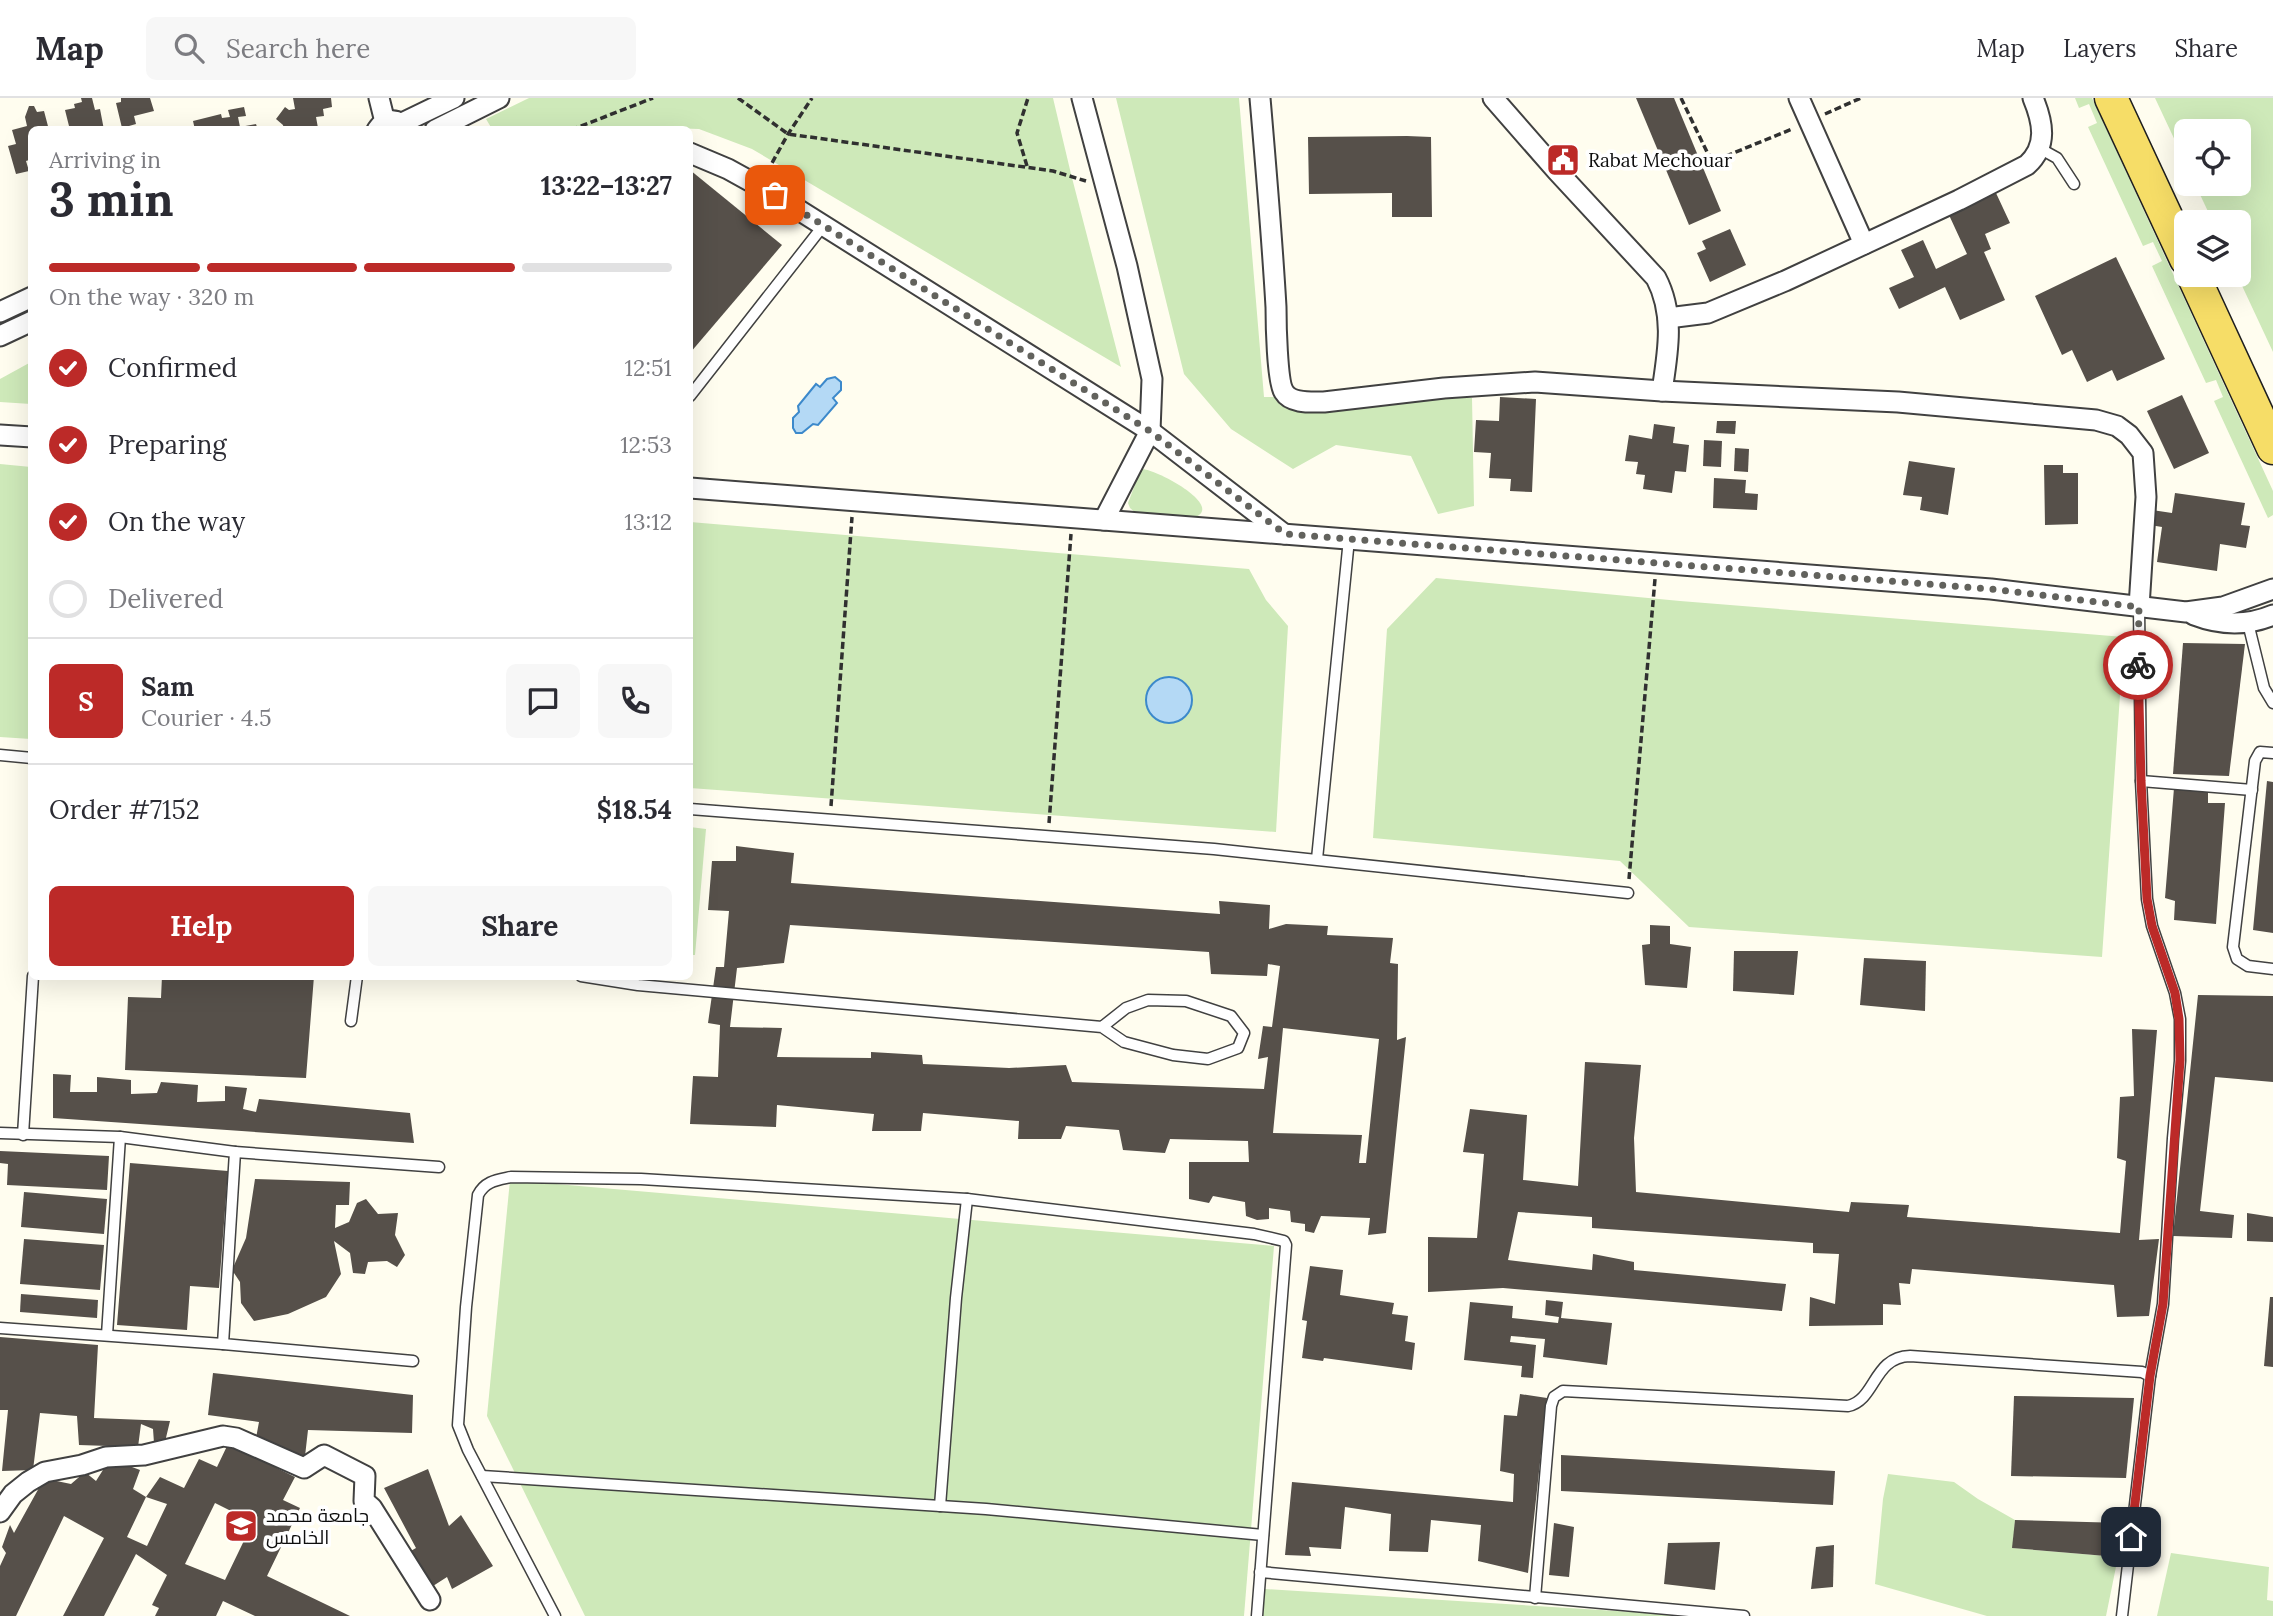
<!DOCTYPE html>
<html lang="en">
<head>
<meta charset="utf-8">
<style>
	:root { --surface:#fff; --page:#f7f7f7; --text:#2b2b33; --muted:#7c7c81; --line:#e1e1e2; --accent:#bc2a28 }
	body { margin:0; font-family:Lora,Cairo,serif; background:var(--page); color:var(--text); height:100vh; display:flex; flex-direction:column; font-size:26px; white-space:nowrap }
	* { box-sizing:border-box; margin:0 }
	p { font-size:23px; color:var(--muted) }
	.icon { flex:none; width:38px; height:38px; fill:none; stroke:currentColor; stroke-width:2; stroke-linecap:round; stroke-linejoin:round }
	.map { position:relative; flex:1; overflow:hidden }
	.details { position:absolute; left:28px; top:28px; width:665px; height:854px; display:flex; flex-direction:column; background:var(--surface); border-radius:10px; box-shadow:0 7px 28px #0002 }
	.details>* { flex:none }
	.controls { position:absolute; left:2174px; top:21px; display:grid; gap:14px }
	.controls a { display:grid; place-items:center; width:77px; height:77px; border-radius:10px; background:var(--surface); box-shadow:0 7px 28px #0002; font-size:35px }
	.pin { position:absolute; display:grid; place-items:center; width:60px; height:60px; color:#fff; margin:-30px; border-radius:14px; box-shadow:0 4px 10px #0006 }
	.courier { position:absolute; display:grid; place-items:center; width:70px; height:70px; margin:-35px; border:5px solid #bc2a28; border-radius:50%; background:#fff; color:#222; box-shadow:0 2px 9px #0007 }
	.summary em { font-style:normal; font-weight:800 }
	.summary div { display:flex; flex-direction:column-reverse }
	.summary { display:flex; align-items:center; justify-content:space-between; height:119px; padding:0 21px }
	h1 { font-size:46px; font-weight:800; line-height:52px }
	.bar { display:grid; grid-template-columns:repeat(4,1fr); gap:10px 7px; align-content:center; height:84px; padding:0 21px }
	.bar i { height:9px; border-radius:5px; background:var(--line) }
	.bar .current { background:var(--accent) }
	.bar p { grid-column:span 4 }
	.line { display:flex; align-items:center; gap:18px; padding:0 21px; border-top:2px solid var(--line) }
	.line div { flex:1 }
	.round { display:grid; place-items:center; flex:none; width:74px; height:74px; border-radius:10px; background:var(--page) }
	ol { padding:0 21px; list-style:none }
	li { display:flex; align-items:center; gap:21px; height:77px }
	li p { margin-inline-start:auto }
	li .icon { padding:7px; border-radius:50%; background:var(--accent); color:#fff; stroke-width:4 }
	li:last-child { color:var(--muted) }
	li i { width:38px; height:38px; border:4px solid var(--line); border-radius:50% }
	.action { display:flex; gap:14px; margin-top:auto; padding:14px 21px }
	.action a { flex:1; height:80px; border-radius:10px; background:var(--accent); color:#fff; font-size:28px; font-weight:800; line-height:80px; text-align:center }
	.action a+a { background:var(--page); color:var(--text) }
	header { display:flex; align-items:center; gap:42px; box-sizing:border-box; height:98px; padding:0 35px; background:var(--surface); border-bottom:2px solid var(--line) }
	header strong { font-size:33px }
	nav { display:flex; gap:38px; margin-inline-start:auto; font-size:24px }
	.search { width:490px; height:63px; background:var(--page); display:flex; align-items:center; gap:18px; box-sizing:border-box; padding:0 24px; border-radius:10px; color:var(--muted); font-size:26px }
	.map>svg:first-child { display:block }
</style>
</head>
<body>
<header>
<strong>Map</strong>
<div class="search"><svg class="icon" aria-label="search" viewBox="0 0 24 24"><circle cx="10" cy="10" r="6"/><path d="M15 15l6 6"/></svg>Search here</div>
<nav><a>Map</a><a>Layers</a><a>Share</a></nav>
</header>
<div class="map">
<svg width="2273" height="1518" viewBox="0 0 2273 1518">
	<rect width="100%" height="100%" fill="#fffdef"/>
	<g fill="#cee9b9">
		<polygon points="529,0 1053,0 1071,76 1121,269 752,51 699,31 643,29 636,32 492,31 486,21"/>
		<polygon points="1116,0 1239,0 1264,299 1472,300 1474,408 1438,416 1411,358 1336,347 1293,371 1231,331 1184,276"/>
		<polygon points="2075,0 2092,0 2273,393 2273,417 2268,420 2214,303 2223,299 2216,282 2206,285 2152,168 2162,163 2153,144 2143,148 2088,29 2097,25 2089,6 2079,10"/>
		<polygon points="2155,0 2273,0 2273,254 2237,177 2238,124 2213,124 2195,86 2238,86 2238,33 2186,33 2186,66"/>
		<polygon points="31,264 31,306 0,304 0,281"/>
		<polygon points="0,366 31,369 31,641 0,639"/>
		<path d="M 1141,371 C 1155,370 1229,410 1192,420 L 1137,416 L 1130,410 L 1128,405 Z"/>
		<polygon points="690,424 1249,471 1266,502 1288,528 1276,734 690,690"/>
		<polygon points="1436,480 1680,503 2124,539 2102,859 1689,829 1620,763 1373,740 1387,531"/>
		<polygon points="690,729 706,731 695,857 690,857"/>
		<polygon points="510,1082 1274,1148 1244,1518 585,1518 487,1318"/>
		<polygon points="1888,1376 1954,1384 1978,1401 2015,1422 2013,1450 2118,1459 2106,1518 1987,1518 1875,1486 1883,1401"/>
		<polygon points="2171,1455 2269,1469 2267,1502 2273,1503 2273,1518 2157,1518"/>
		<polygon points="1265,1491 1697,1518 1263,1518"/>
	</g>
	<g fill="#b4d9f5" stroke="#3c89cb" stroke-width="2">
		<polygon points="835,279 841,284 841,292 833,300 837,305 818,327 813,326 802,335 796,335 793,330 793,320 799,314 798,308 816,286 820,289 827,281"/>
		<circle cx="1169" cy="602" r="23"/>
	</g>
	<g fill="#56504a" fill-rule="evenodd">
		<polygon points="81,0 92,0 95,12 100,11 104,32 70,32 65,12 75,10 74,6 82,4"/>
		<polygon points="121,0 150,0 154,13 134,18 136,26 122,30 116,5 121,4"/>
		<polygon points="293,0 331,0 332,9 323,11 324,18 316,19 318,30 284,32 283,27 276,21 285,9 289,12 295,11"/>
		<polygon points="1636,0 1674,0 1721,113 1689,127"/>
		<polygon points="29,8 34,8 37,14 44,13 49,32 32,32 32,61 26,63 29,73 16,76 8,48 16,46 12,32 27,28 25,19"/>
		<polygon points="244,9 246,18 238,19 240,29 256,26 258,32 195,32 193,23 221,16 222,20 230,19 228,12"/>
		<polygon points="1407,38 1431,39 1432,119 1392,119 1392,95 1309,96 1308,39"/>
		<polygon points="690,72 782,147 690,255"/>
		<polygon points="1996,95 2010,125 1985,136 1991,151 1984,154 2005,202 1960,222 1945,189 1899,211 1889,190 1914,179 1901,152 1923,142 1936,171 1967,156 1949,117"/>
		<polygon points="1730,131 1746,167 1710,184 1697,155 1706,151 1702,143"/>
		<polygon points="2116,159 2165,261 2117,283 2112,272 2087,284 2072,252 2062,257 2035,198"/>
		<polygon points="2182,297 2209,355 2174,371 2147,313"/>
		<polygon points="1500,299 1536,301 1532,394 1510,393 1511,381 1489,380 1491,355 1474,354 1476,322 1499,323"/>
		<polygon points="1717,323 1736,323 1735,336 1716,335"/>
		<polygon points="1654,326 1675,329 1673,345 1689,347 1686,374 1675,373 1672,395 1643,391 1645,377 1636,376 1638,364 1625,363 1629,337 1652,341"/>
		<polygon points="1704,342 1722,343 1721,369 1703,368"/>
		<polygon points="1735,350 1749,351 1748,374 1734,373"/>
		<polygon points="1909,363 1955,370 1948,417 1920,412 1922,399 1903,397"/>
		<polygon points="2044,367 2063,367 2063,375 2078,375 2078,426 2045,427"/>
		<polygon points="1714,380 1746,382 1745,395 1758,396 1757,412 1713,410"/>
		<polygon points="2175,395 2245,405 2241,427 2250,428 2246,450 2220,446 2217,473 2157,464 2162,429 2150,427 2152,412 2172,415"/>
		<polygon points="2183,545 2245,546 2229,678 2173,676"/>
		<polygon points="2267,683 2273,684 2273,835 2253,832"/>
		<polygon points="2174,690 2208,693 2208,705 2225,705 2216,826 2174,822 2175,803 2165,800"/>
		<path d="M 736,748 L 794,755 L 791,785 L 1220,816 L 1219,803 L 1270,807 L 1269,831 L 1286,826 L 1328,828 L 1327,837 L 1393,840 L 1390,865 L 1398,866 L 1397,942 L 1406,939 L 1386,1135 L 1368,1137 L 1370,1120 L 1321,1118 L 1314,1135 L 1305,1133 L 1305,1126 L 1291,1124 L 1290,1113 L 1269,1110 L 1269,1121 L 1257,1122 L 1246,1118 L 1245,1104 L 1213,1098 L 1209,1105 L 1189,1101 L 1189,1064 L 1249,1064 L 1248,1043 L 1170,1041 L 1165,1055 L 1123,1052 L 1119,1032 L 1066,1028 L 1061,1041 L 1018,1041 L 1019,1023 L 923,1015 L 921,1033 L 872,1033 L 874,1016 L 777,1007 L 776,1029 L 690,1026 L 693,978 L 718,979 L 720,927 L 708,925 L 716,869 L 724,869 L 729,813 L 708,812 L 712,763 L 736,763 ZM 790,827 L 1209,854 L 1211,876 L 1267,878 L 1268,866 L 1280,868 L 1272,929 L 1263,928 L 1258,961 L 1268,959 L 1264,991 L 1072,984 L 1066,967 L 1009,970 L 923,966 L 922,957 L 871,954 L 871,960 L 777,959 L 782,930 L 730,929 L 737,870 L 784,865 ZM 1283,930 L 1379,941 L 1366,1065 L 1359,1065 L 1362,1037 L 1273,1035 Z"/>
		<polygon points="1650,827 1670,828 1670,846 1691,849 1687,890 1645,887 1642,847 1650,846"/>
		<polygon points="1734,853 1798,853 1794,897 1733,893"/>
		<polygon points="1864,860 1926,863 1925,913 1860,907"/>
		<polygon points="162,878 314,878 306,980 125,972 128,899 161,900"/>
		<polygon points="2198,897 2273,898 2273,984 2215,979 2200,1113 2234,1117 2232,1140 2173,1138"/>
		<polygon points="2132,931 2157,932 2139,1142 2159,1141 2149,1218 2117,1219 2114,1187 1912,1171 1910,1186 1899,1185 1901,1207 1883,1206 1883,1227 1809,1228 1810,1199 1835,1206 1839,1156 1813,1155 1813,1145 1592,1130 1592,1119 1518,1114 1508,1162 1592,1172 1593,1156 1634,1164 1634,1172 1786,1186 1782,1213 1503,1190 1428,1194 1428,1139 1477,1140 1484,1056 1463,1054 1470,1011 1527,1017 1523,1082 1578,1088 1585,964 1641,967 1634,1040 1636,1094 1849,1114 1851,1104 1909,1107 1907,1119 2120,1135 2126,1063 2117,1060 2120,999 2134,998"/>
		<polygon points="53,976 71,977 70,994 97,994 97,979 131,982 131,996 157,995 161,984 198,987 197,1004 225,1003 225,988 247,990 243,1011 256,1014 259,1001 410,1015 414,1045 53,1020"/>
		<polygon points="0,1053 109,1058 107,1092 7,1087 8,1066 0,1065"/>
		<polygon points="130,1065 228,1073 219,1190 190,1188 187,1232 117,1227"/>
		<polygon points="255,1081 350,1084 349,1107 336,1107 335,1130 349,1124 357,1105 366,1101 378,1116 398,1115 395,1137 405,1157 397,1169 387,1163 368,1164 365,1176 353,1175 350,1155 334,1143 341,1176 326,1199 288,1216 254,1223 241,1205 240,1184 232,1172 246,1140"/>
		<polygon points="24,1094 107,1101 104,1136 21,1129"/>
		<polygon points="2247,1115 2273,1119 2273,1144 2247,1143"/>
		<polygon points="24,1141 104,1147 100,1192 20,1186"/>
		<polygon points="1310,1168 1343,1172 1340,1197 1394,1205 1392,1216 1408,1218 1405,1243 1415,1245 1412,1272 1324,1260 1323,1263 1302,1260 1307,1223 1302,1222"/>
		<polygon points="21,1196 98,1202 97,1220 20,1214"/>
		<polygon points="2270,1199 2273,1199 2273,1269 2264,1268"/>
		<polygon points="1546,1202 1563,1204 1561,1220 1612,1225 1607,1267 1543,1259 1545,1241 1511,1238 1510,1244 1536,1247 1533,1280 1521,1279 1522,1268 1464,1262 1470,1204 1513,1208 1512,1220 1558,1225 1559,1219 1545,1217"/>
		<polygon points="0,1239 98,1247 94,1320 170,1323 164,1348 154,1345 153,1331 141,1326 138,1349 79,1347 77,1318 40,1315 33,1372 2,1373 8,1312 0,1312"/>
		<polygon points="213,1275 413,1297 412,1335 308,1332 304,1367 256,1340 259,1324 208,1317"/>
		<polygon points="1520,1296 1547,1300 1528,1475 1478,1463 1481,1427 1431,1422 1428,1454 1389,1453 1391,1416 1345,1409 1341,1451 1309,1449 1311,1458 1285,1457 1292,1384 1513,1404 1514,1376 1500,1373 1504,1317 1517,1318"/>
		<polygon points="2014,1298 2134,1300 2126,1380 2011,1378"/>
		<path d="M 228,1346 L 295,1379 L 283,1402 L 300,1410 L 267,1478 L 350,1518 L 255,1518 L 223,1503 L 216,1518 L 155,1518 L 159,1510 L 152,1507 L 167,1477 L 136,1456 L 104,1518 L 63,1518 L 104,1440 L 64,1418 L 16,1518 L 0,1518 L 0,1468 L 6,1455 L 2,1449 L 10,1427 L 14,1435 L 40,1388 L 47,1381 L 71,1386 L 85,1374 L 96,1383 L 108,1364 L 124,1366 L 140,1372 L 133,1391 L 146,1399 L 127,1439 L 147,1448 L 167,1406 L 146,1399 L 160,1379 L 184,1390 L 199,1361 L 217,1369 ZM 215,1405 L 253,1424 L 225,1482 L 185,1466 Z"/>
		<polygon points="1561,1357 1835,1373 1833,1407 1561,1393"/>
		<polygon points="428,1371 449,1428 461,1417 493,1468 452,1491 447,1479 433,1488 409,1454 416,1450 384,1390"/>
		<polygon points="2015,1422 2123,1425 2118,1459 2012,1450"/>
		<polygon points="1554,1425 1574,1429 1569,1479 1549,1477"/>
		<polygon points="1720,1444 1715,1492 1664,1486 1668,1445"/>
		<polygon points="1834,1447 1833,1489 1811,1491 1816,1449"/>
	</g>
	<g fill="none" stroke-linecap="round" stroke-linejoin="round">
		<defs>
			<g id="lane">
				<polyline points="2039,50 2057,60 2074,86"/>
				<polyline points="690,298 823,128"/>
				<polyline points="2139,509 2141,683 2147,801 2152,828 2175,895 2180,921 2180,963 2173,1040 2163,1206 2150,1278"/>
				<polyline points="2248,525 2264,590 2273,605"/>
				<polyline points="2273,655 2260,654 2255,663 2233,849 2237,861 2248,868 2273,871"/>
				<polyline points="0,657 32,660"/>
				<polyline points="2141,683 2252,692"/>
				<polyline points="690,711 1214,751 1628,795"/>
				<polyline points="1317,761 1349,441"/>
				<polyline points="581,878 638,887 1102,929 1124,944 1173,957 1208,961 1238,950 1244,935 1231,918 1186,903 1148,902 1126,910 1102,929"/>
				<polyline points="351,923 357,878"/>
				<polyline points="0,1035 120,1039 235,1054 223,1246 413,1263"/>
				<polyline points="23,1037 33,878"/>
				<polyline points="235,1054 439,1069"/>
				<polyline points="0,1230 223,1246"/>
				<polyline points="107,1237 120,1039"/>
				<polyline points="482,1378 986,1411 1263,1437"/>
				<polyline points="940,1408 956,1200 967,1101"/>
				<polyline points="1260,1474 1744,1518"/>
				<path d="M 1535,1500 L 1551,1308 L 1554,1299 L 1563,1293 L 1848,1308 C 1876,1302 1873,1259 1910,1258 L 2142,1274 L 2150,1278 L 2122,1518"/>
				<path d="M 555,1518 L 468,1352 L 458,1327 L 466,1209 L 478,1097 C 485,1083 497,1082 511,1079 L 641,1081 L 967,1101 L 1254,1136 L 1284,1143 L 1286,1147 L 1257,1518"/>
			</g>
			<g id="street">
				<polyline points="379,0 385,24"/>
				<polyline points="1082,0 1127,168 1152,281 1150,333 1104,422"/>
				<path d="M 1260,0 C 1266,70 1272,139 1276,209 C 1276,224 1277,284 1284,294 C 1291,306 1312,304 1324,304 L 1444,290 L 1535,284 L 1662,293 L 1898,304 L 2096,322 L 2117,328 L 2129,337 L 2143,355 L 2146,399 L 2139,509"/>
				<path d="M 1493,0 L 1556,72 L 1656,180 C 1675,216 1668,254 1662,293"/>
				<polyline points="1799,0 1864,146"/>
				<polyline points="402,25 454,0"/>
				<path d="M 377,32 C 386,19 399,20 407,32"/>
				<polyline points="435,32 499,0"/>
				<polyline points="690,55 728,71 775,97 1150,333 1284,436"/>
				<polyline points="0,214 32,199"/>
				<path d="M 1668,220 L 1708,215 L 1785,183 L 1959,102 L 2027,67 C 2048,48 2043,24 2033,0"/>
				<polyline points="0,238 32,223"/>
				<polyline points="0,337 32,339"/>
				<polyline points="690,390 1991,491 2186,514 2223,509 2273,491"/>
				<path d="M 2194,517 C 2220,527 2247,528 2273,517"/>
				<polyline points="0,1414 13,1396 28,1384 45,1374 82,1367 106,1359 144,1357 223,1338 236,1340 304,1370 324,1357 365,1378 364,1403 372,1410 430,1502"/>
			</g>
			<g id="primary">
				<polyline points="2111,0 2186,161"/>
				<polyline points="2193,177 2273,350"/>
			</g>
		</defs>
		<use href="#lane" stroke="#414141" stroke-width="13"/>
		<use href="#street" stroke="#414141" stroke-width="23"/>
		<use href="#primary" stroke="#1f1f1f" stroke-width="35"/>
		<g stroke="#303030" stroke-width="3.5" stroke-dasharray="7 3.5" stroke-linecap="butt">
			<polyline points="738,0 788,36 1053,73 1086,83"/>
			<polyline points="1681,0 1707,54 1714,63 1792,31"/>
			<polyline points="1825,16 1861,0"/>
			<polyline points="571,32 653,0"/>
			<polyline points="1027,68 1017,35 1028,0"/>
			<polyline points="767,74 788,36 812,0"/>
			<polyline points="831,708 852,419"/>
			<polyline points="1049,725 1071,436"/>
			<polyline points="1629,781 1655,481"/>
		</g>
		<use href="#lane" stroke="#fff" stroke-width="10"/>
		<use href="#street" stroke="#fff" stroke-width="19"/>
		<use href="#primary" stroke="#f6dd67" stroke-width="32"/>
	</g>
	<g fill="none" stroke-linecap="round" stroke-linejoin="round">
		<polyline stroke="#62625d" stroke-width="7" stroke-dasharray="0 12.6" points="775,97 1150,333 1285,436 1991,491 2139,509 2138,567"/>
		<polyline stroke="#bc2a28" stroke-width="9" points="2131,1439 2150,1278 2163,1206 2180,962 2179,921 2175,895 2152,828 2147,801 2141,683 2138,567"/>
	</g>
	<defs>
		<symbol id="civic-square" viewBox="-11 -11 22 22"><rect x="-9" y="-9" width="18" height="18" rx="4" fill="#bc2a28" stroke="#fff"/><path d="M-.6-6.5H3V-4.5H.6V-3L4-1V1h2V6H-6V1h2V-1L-.6-3ZM-1.2 2.5V6h2.4V2.5Z" fill="#fff"/></symbol>
		<symbol id="university-square" viewBox="-11 -11 22 22"><rect x="-9" y="-9" width="18" height="18" rx="4" fill="#bc2a28" stroke="#fff"/><path d="M0-5L7-2L0 1L-7-2ZM-4 1L0 2.5L4 1V4Q0 6-4 4Z" fill="#fff"/></symbol>
	</defs>
	<g fill-rule="evenodd">
		<use href="#civic-square" x="1544" y="43" width="38" height="38"/>
		<use href="#university-square" x="222" y="1409" width="38" height="38"/>
	</g>
	<g text-anchor="middle" dominant-baseline="central" stroke-width="7" stroke-linejoin="round" paint-order="stroke">
		<g font-size="19" fill="#0e0e0e" stroke="#fff" text-anchor="start">
			<text x="1588" y="62">Rabat Mechouar</text>
			<text x="266" y="1417">جامعة محمد<tspan x="266" dy="22">الخامس</tspan></text>
		</g>
	</g>
</svg>
<div class="controls">
<a><svg class="icon" aria-label="locate" viewBox="0 0 24 24"><circle cx="12" cy="12" r="6"/><path d="M12 2v4M12 18v4M2 12h4M18 12h4"/></svg></a>
<a><svg class="icon" aria-label="layers" viewBox="0 0 24 24"><path d="M12 4l9 5-9 5-9-5zM3 14l9 5 9-5"/></svg></a>
</div>
<div class="pin" style="left:775px;top:97px;background:#ea580c"><svg class="icon" aria-label="bag" viewBox="0 0 24 24"><path d="M5 8h14l-1 12H6zM9 8a3 3 0 0 1 6 0"/></svg></div>
<div class="pin" style="left:2131px;top:1439px;background:#1f2937"><svg class="icon" aria-label="home" viewBox="0 0 24 24"><path d="M3 11l9-7 9 7M6 9v11h12V9"/></svg></div>
<div class="courier" style="left:2138px;top:567px"><svg class="icon" aria-label="bike" viewBox="0 0 24 24"><circle cx="6" cy="16" r="4"/><circle cx="18" cy="16" r="4"/><path d="M6 16l4-8h5l3 8M10 8l3 8H6M13 5h3"/></svg></div>
<section class="details">
<div class="summary"><div><h1>3 min</h1><p>Arriving in</p></div><em>13:22–13:27</em></div>
<div class="bar"><i class="current"></i><i class="current"></i><i class="current"></i><i></i><p>On the way · 320 m</p></div>
<ol>
<li><svg class="icon" aria-label="check" viewBox="0 0 24 24"><path d="M5 12l5 5 9-10"/></svg>Confirmed<p>12:51</p></li>
<li><svg class="icon" aria-label="check" viewBox="0 0 24 24"><path d="M5 12l5 5 9-10"/></svg>Preparing<p>12:53</p></li>
<li><svg class="icon" aria-label="check" viewBox="0 0 24 24"><path d="M5 12l5 5 9-10"/></svg>On the way<p>13:12</p></li>
<li><i></i>Delivered</li>
</ol>
<div class="line" style="height:126px"><b class="round" style="background:var(--accent);color:#fff">S</b><div><b>Sam</b><p>Courier · 4.5</p></div><a class="round"><svg class="icon" aria-label="chat" viewBox="0 0 24 24"><path d="M4 5h16v11H9l-5 4z"/></svg></a><a class="round"><svg class="icon" aria-label="phone" viewBox="0 0 24 24"><path d="M5 4h4l2 5-3 2q2 4 5 5l2-3 5 2v4C11 20 4 13 5 4z"/></svg></a></div>
<div class="line" style="height:91px"><div>Order #7152</div><b>$18.54</b></div>
<div class="action"><a>Help</a><a>Share</a></div>
</section>
</div>
</body>
</html>
